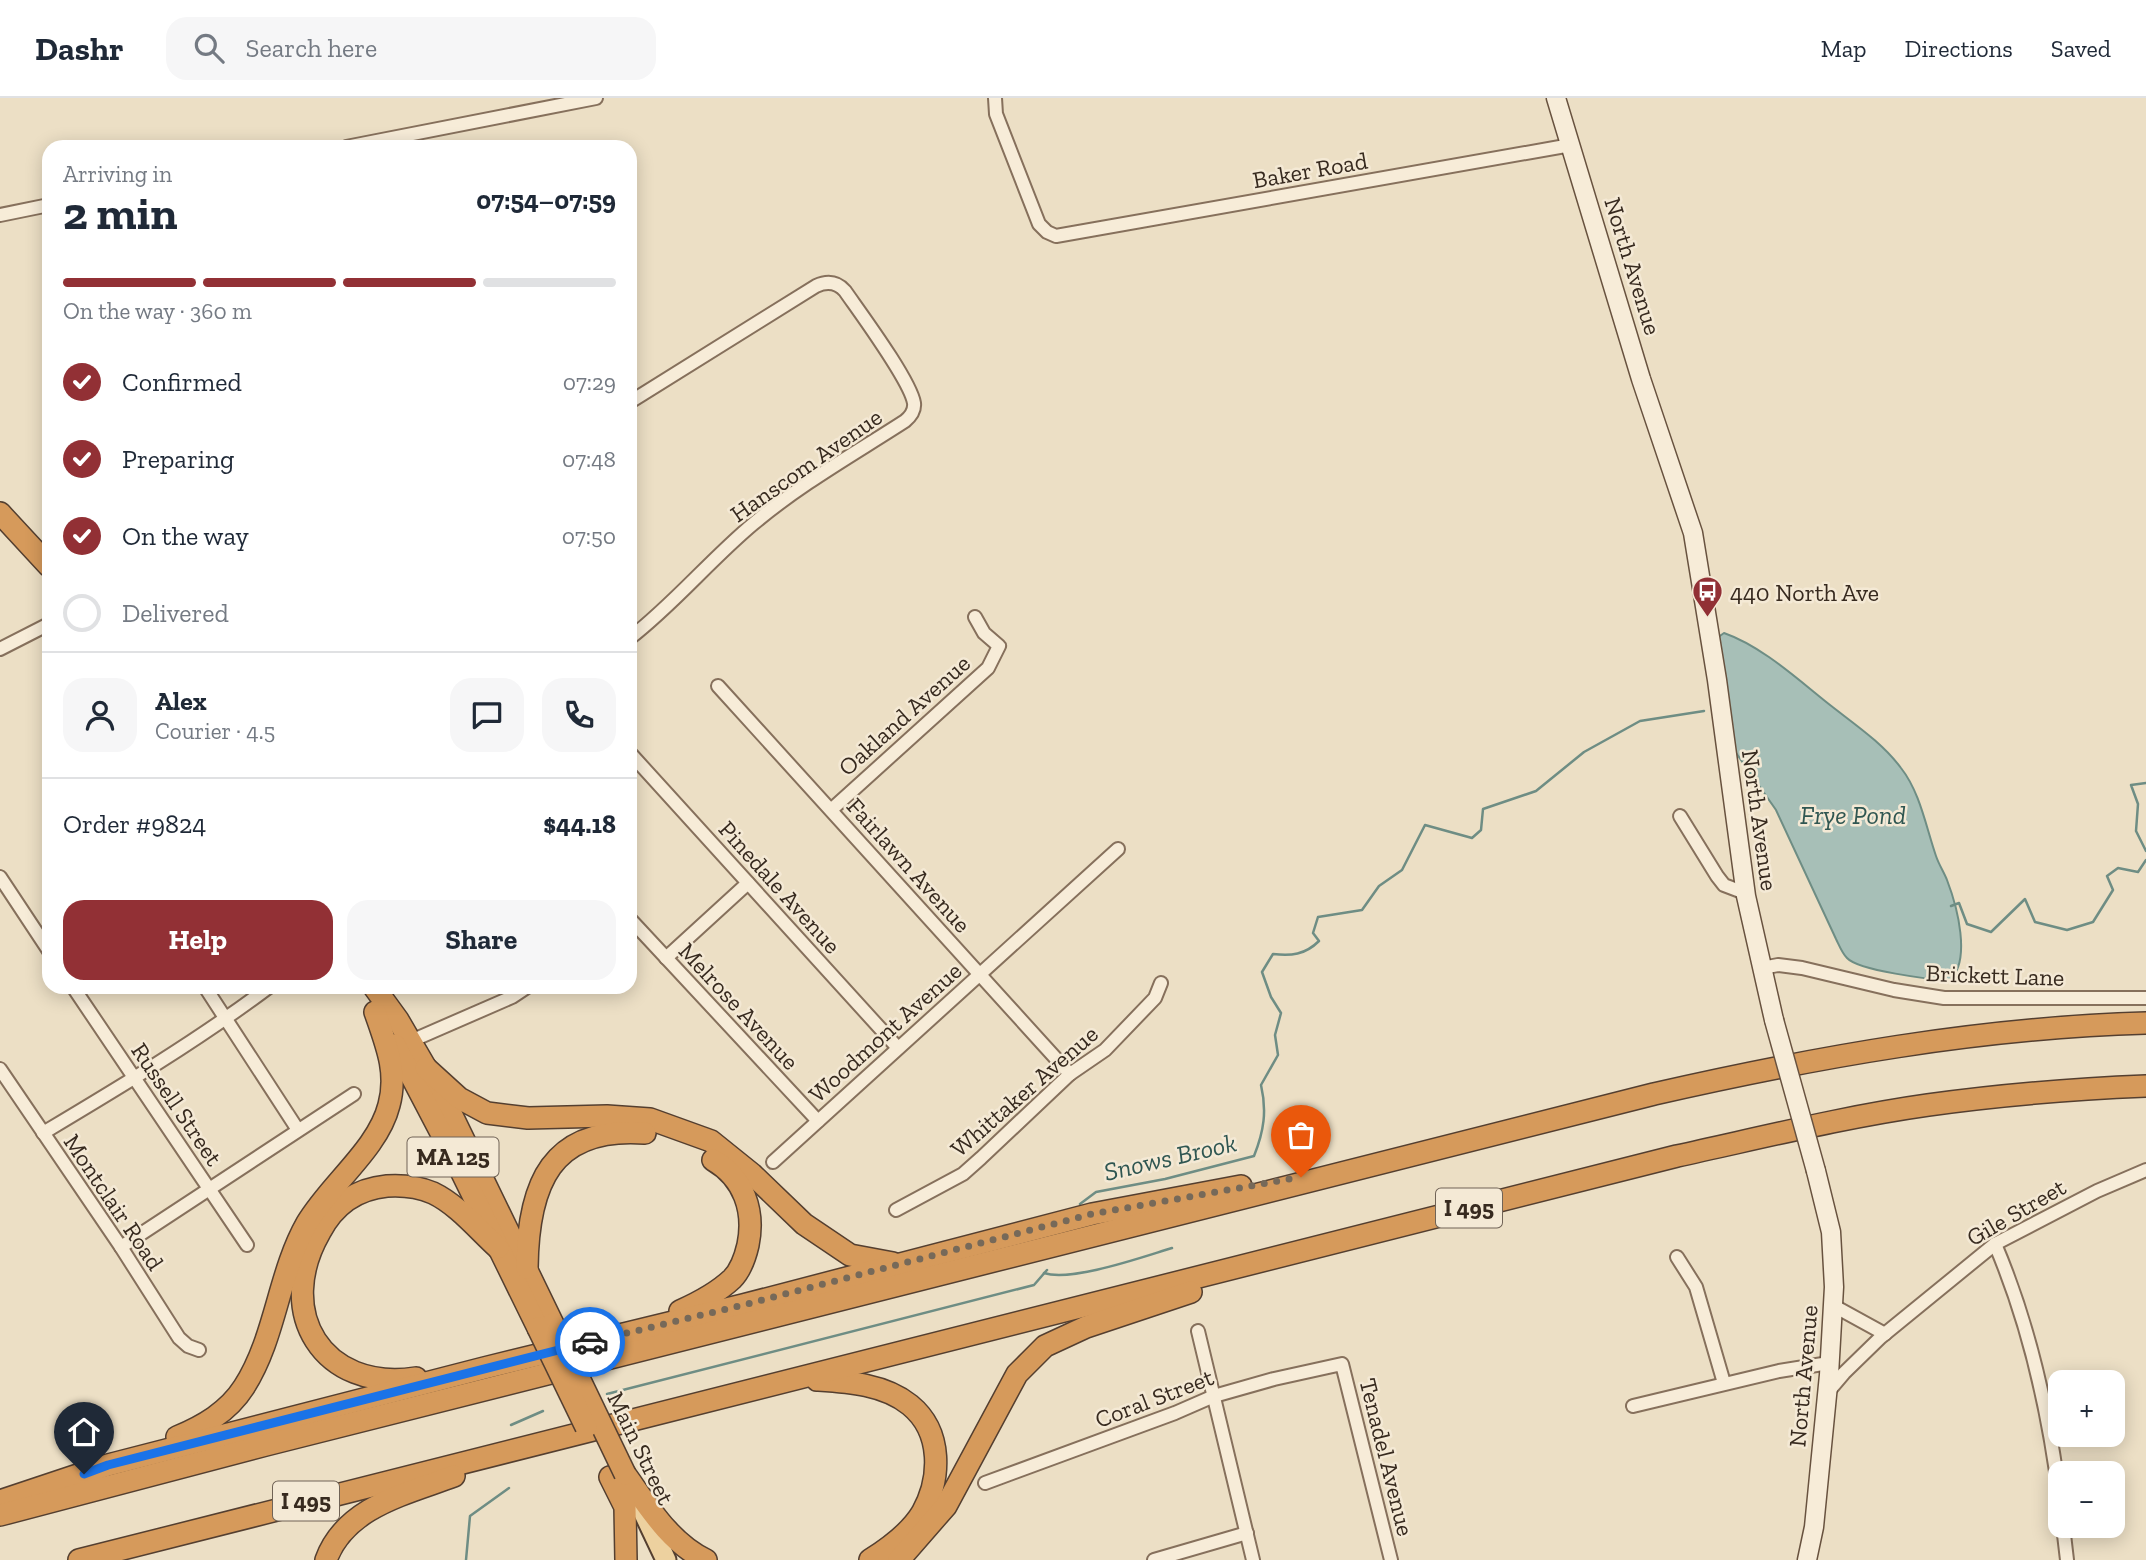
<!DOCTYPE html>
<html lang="en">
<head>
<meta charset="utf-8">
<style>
	:root { --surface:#fff; --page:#f6f6f7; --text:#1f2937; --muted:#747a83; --line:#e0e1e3; --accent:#923035 }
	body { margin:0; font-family:"Zilla Slab",serif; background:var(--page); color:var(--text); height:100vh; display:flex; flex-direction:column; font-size:26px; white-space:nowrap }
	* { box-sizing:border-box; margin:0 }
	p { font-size:23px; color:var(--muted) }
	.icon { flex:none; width:38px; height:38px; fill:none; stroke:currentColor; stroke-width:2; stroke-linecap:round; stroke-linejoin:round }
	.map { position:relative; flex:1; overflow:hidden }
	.panel { position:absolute; left:42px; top:42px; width:595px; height:854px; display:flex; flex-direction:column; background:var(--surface); border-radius:21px; box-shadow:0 4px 18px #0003 }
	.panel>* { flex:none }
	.tools { position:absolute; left:2048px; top:1272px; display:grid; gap:14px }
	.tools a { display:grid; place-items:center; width:77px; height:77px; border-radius:14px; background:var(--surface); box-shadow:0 4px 18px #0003; font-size:35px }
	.pin { position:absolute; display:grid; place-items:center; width:60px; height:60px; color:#fff; margin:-72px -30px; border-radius:50% 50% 50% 0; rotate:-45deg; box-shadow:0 0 7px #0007 }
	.pin .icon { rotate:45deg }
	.courier { position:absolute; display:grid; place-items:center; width:70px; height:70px; margin:-35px; border:5px solid #1a73e8; border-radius:50%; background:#fff; color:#222; box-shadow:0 2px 9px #0007 }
	.headline em { font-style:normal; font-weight:700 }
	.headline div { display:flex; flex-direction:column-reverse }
	.headline { display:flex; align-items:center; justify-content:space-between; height:119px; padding:0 21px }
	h1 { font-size:46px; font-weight:700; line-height:52px }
	.bar { display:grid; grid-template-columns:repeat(4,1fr); gap:10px 7px; align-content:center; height:84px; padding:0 21px }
	.bar i { height:9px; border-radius:5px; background:var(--line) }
	.bar .on { background:var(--accent) }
	.bar p { grid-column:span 4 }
	.line { display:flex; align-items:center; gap:18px; padding:0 21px; border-top:2px solid var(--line) }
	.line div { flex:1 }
	.round { display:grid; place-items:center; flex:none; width:74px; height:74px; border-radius:21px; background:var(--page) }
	ol { padding:0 21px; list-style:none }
	li { display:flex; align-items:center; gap:21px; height:77px }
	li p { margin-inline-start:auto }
	li .icon { padding:7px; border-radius:50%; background:var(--accent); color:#fff; stroke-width:4 }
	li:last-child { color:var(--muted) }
	li i { width:38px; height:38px; border:4px solid var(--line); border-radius:50% }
	.primary-button { display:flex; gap:14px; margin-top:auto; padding:14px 21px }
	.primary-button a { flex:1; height:80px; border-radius:21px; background:var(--accent); color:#fff; font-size:28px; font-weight:700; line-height:80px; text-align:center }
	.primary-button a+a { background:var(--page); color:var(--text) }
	header { display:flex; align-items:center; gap:42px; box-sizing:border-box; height:98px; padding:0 35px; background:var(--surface); border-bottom:2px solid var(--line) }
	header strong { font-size:33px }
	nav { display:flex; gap:38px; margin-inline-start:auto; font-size:24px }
	.search { width:490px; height:63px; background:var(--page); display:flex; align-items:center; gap:18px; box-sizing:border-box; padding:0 24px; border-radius:21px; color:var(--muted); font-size:26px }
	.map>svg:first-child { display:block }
</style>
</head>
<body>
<header>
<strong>Dashr</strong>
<div class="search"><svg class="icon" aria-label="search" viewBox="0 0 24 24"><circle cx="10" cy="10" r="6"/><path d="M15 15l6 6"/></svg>Search here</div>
<nav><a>Map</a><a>Directions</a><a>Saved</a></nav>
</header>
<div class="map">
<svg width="2146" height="1462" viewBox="0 0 2146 1462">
	<rect width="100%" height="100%" fill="#ecdfc5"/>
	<path fill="#a7bfb7" stroke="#6e8d84" stroke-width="2" d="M 1724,535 C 1761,548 1795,579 1825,603 C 1851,624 1881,643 1901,670 C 1920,694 1926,729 1936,758 C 1939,767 1944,774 1947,782 C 1957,808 1972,863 1949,883 C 1930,881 1859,873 1847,860 C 1842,855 1839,847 1836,841 L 1776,712 L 1734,652 L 1717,540 Z"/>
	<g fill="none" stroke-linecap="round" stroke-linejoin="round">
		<g stroke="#6e8d84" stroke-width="2.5">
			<polyline points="2146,685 2131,687 2138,706 2136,733 2146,753"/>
			<polyline points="1951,808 1959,805 1967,826 1991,834 2025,801 2035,824 2067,832 2093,824 2113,792 2107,778 2118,770 2138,774 2146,762"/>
			<path d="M 1080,1106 L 1096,1094 L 1165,1081 L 1254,1058 C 1264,1033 1267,1013 1261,987 L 1278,957 L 1275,937 L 1281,915 L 1271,899 L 1262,874 L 1273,856 C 1291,858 1305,857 1319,843 L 1313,835 L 1318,819 L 1362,812 L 1379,788 L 1402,772 L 1425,727 L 1472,740 L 1481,732 L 1483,711 L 1536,693 L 1584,654 L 1640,623 L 1704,613"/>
			<path d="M 1044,1175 C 1072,1184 1142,1159 1172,1150"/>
			<polyline points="607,1296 1034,1187 1047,1172"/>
			<polyline points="511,1327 543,1313"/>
			<polyline points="466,1462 470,1418 509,1390"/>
		</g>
		<defs>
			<g id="street">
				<polyline points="995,0 996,16 1039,126 1047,134 1056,138 1571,47"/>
				<polyline points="346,49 596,0"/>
				<polyline points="0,117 49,107"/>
				<path d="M 630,304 L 816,188 C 827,183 837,184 845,193 C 861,216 910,282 914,305 C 915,313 911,318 905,323 C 854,356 799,387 753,426 C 710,462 674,506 630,540"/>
				<polyline points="0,551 49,526"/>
				<polyline points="718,588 1070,976"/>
				<polyline points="630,655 898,950"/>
				<polyline points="831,712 988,570 999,548 984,535 975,519"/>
				<polyline points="1680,718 1717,778 1724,787 1745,795"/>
				<polyline points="0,779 49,853"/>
				<polyline points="630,821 818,1023"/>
				<polyline points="666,860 748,785"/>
				<polyline points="1762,870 1778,867 1802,870 1894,892 1944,900 2146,900"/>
				<polyline points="73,889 247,1147"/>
				<polyline points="205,889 298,1032"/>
				<polyline points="411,943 512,899 527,889"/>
				<polyline points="0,971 121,1149 179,1240 188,1248 199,1252"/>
				<path d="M 43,1035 C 120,989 197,943 269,889"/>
				<polyline points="773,1064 1118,751"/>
				<polyline points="896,1112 963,1076 981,1060 1070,976 1105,952 1155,900 1161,885"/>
				<path d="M 1995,1146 C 2030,1228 2049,1315 2060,1403"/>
				<polyline points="121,1149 354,996"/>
				<polyline points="1677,1159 1696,1189 1724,1285"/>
				<polyline points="1834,1208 1885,1236"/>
				<polyline points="1198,1233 1253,1462"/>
				<polyline points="1827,1295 1844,1275 1881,1239 1995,1146 2097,1093 2146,1072"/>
				<polyline points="1633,1308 1779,1273 1829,1265"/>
				<polyline points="985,1385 1175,1315 1214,1298 1274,1281 1342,1266 1391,1462"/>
				<polyline points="2063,1428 2067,1462"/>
				<polyline points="1154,1462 1247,1435"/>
			</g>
			<g id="secondary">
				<polyline points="1556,0 1641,281 1693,435 1717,582 1746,798 1774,922"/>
				<polyline points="1807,1462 1814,1429 1829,1277 1834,1189 1831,1134 1816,1073"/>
			</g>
			<polyline id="primary" points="638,1403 666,1462"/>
			<g id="highway">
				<polyline points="0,415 49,468"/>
				<polyline points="374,889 398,922 444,1001 553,1226"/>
				<polyline points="395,947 462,1075 538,1230"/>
				<polyline points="426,970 459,1000 487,1015 528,1020 607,1018 650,1021 711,1043 752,1076 804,1126 850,1157 893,1165"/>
				<path d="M 527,1170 C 528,1086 551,1028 645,1035"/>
				<path d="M 680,1213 C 698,1205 717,1195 732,1181 C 741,1172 745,1160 748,1147 C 755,1113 744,1080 713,1062"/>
				<path d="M 416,1280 C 322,1294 274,1214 320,1134 C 334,1107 356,1091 387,1088 C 402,1087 419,1089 433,1095 C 458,1107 478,1132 498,1150"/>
				<path d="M 817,1282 C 848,1284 884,1286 910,1307 C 943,1334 941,1381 922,1415 C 910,1435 889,1450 870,1462"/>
				<path d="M 177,1339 C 203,1328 228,1314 244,1289 C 276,1239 278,1176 307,1125 C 330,1086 378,1051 389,1007 C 398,974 386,946 375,914"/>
				<path d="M 625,1376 C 648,1408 670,1445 706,1462"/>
				<polyline points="610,1379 625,1409 626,1462"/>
				<polyline points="0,1403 108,1367 484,1270 743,1207 1092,1116 1241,1088"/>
				<path d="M 0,1417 L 266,1347 L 1654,996 C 1817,959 1978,930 2146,925"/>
				<path d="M 79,1462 L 1677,1058 C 1760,1040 1843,1019 1928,1007 C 2000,997 2073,991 2146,988"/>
				<path d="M 326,1462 C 345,1409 406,1396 454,1378"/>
				<polyline points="899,1462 946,1408 1017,1276 1045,1248 1086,1229 1191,1194"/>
			</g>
		</defs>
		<use href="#street" stroke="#86705c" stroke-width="16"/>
		<use href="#secondary" stroke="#68523f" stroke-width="21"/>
		<use href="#primary" stroke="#543f30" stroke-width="23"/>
		<use href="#highway" stroke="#543f30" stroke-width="24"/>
		<use href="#street" stroke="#f7ecd8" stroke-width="12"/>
		<use href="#secondary" stroke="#f7ecd8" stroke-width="18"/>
		<use href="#primary" stroke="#edd19f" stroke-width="19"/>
		<use href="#highway" stroke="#d69a5b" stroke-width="21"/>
		<defs>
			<polyline id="secondary-bridge" points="1774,922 1816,1073"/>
			<g id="highway-bridge">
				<polyline points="553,1226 625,1376"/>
				<polyline points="538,1230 586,1329"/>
			</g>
		</defs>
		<use href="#secondary-bridge" stroke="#68523f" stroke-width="21" stroke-linecap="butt"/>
		<use href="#highway-bridge" stroke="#543f30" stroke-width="24" stroke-linecap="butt"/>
		<use href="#secondary-bridge" stroke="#f7ecd8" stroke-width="18"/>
		<use href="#highway-bridge" stroke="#d69a5b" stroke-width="21"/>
	</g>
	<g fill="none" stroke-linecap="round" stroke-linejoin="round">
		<polyline stroke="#766959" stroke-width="7" stroke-dasharray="0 12.6" points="590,1244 743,1207 1092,1116 1301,1079"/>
		<polyline stroke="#1a73e8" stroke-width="9" points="84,1376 108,1367 590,1244"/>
	</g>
	<defs>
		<symbol id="bus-pin" viewBox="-11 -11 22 30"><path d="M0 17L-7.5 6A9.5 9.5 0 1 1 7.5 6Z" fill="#923035" stroke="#f4e9d5"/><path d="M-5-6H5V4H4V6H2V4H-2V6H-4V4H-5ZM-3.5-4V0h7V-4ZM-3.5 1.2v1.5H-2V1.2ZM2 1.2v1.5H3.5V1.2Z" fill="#fff"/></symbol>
	</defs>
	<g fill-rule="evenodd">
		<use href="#bus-pin" x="1690" y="476" width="35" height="47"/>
	</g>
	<g text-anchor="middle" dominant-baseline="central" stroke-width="5" stroke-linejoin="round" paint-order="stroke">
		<g fill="#f4e9d5" stroke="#706356" stroke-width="2">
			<rect x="407.5" y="1039.5" width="91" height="39" rx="5"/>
			<rect x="1436" y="1090.5" width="66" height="39" rx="5"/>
			<rect x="273" y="1383.5" width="66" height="39" rx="5"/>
		</g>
		<g font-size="23" font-weight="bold" fill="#372a1f">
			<text x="453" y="1059">MA 125</text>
			<text x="1469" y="1110">I 495</text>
			<text x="306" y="1403">I 495</text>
		</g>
		<g font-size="24" fill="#372a1f" stroke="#f4e9d5">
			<text transform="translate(1310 72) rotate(-10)">Baker Road</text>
			<text transform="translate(1633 168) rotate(73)">North Avenue</text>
			<text transform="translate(806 367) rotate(-35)">Hanscom Avenue</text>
			<text transform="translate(904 617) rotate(-42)">Oakland Avenue</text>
			<text transform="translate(1760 722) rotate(82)">North Avenue</text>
			<text transform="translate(909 767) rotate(48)">Fairlawn Avenue</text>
			<text transform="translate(780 789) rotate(48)">Pinedale Avenue</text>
			<text transform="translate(1995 877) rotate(2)">Brickett Lane</text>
			<text transform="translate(739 908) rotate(47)">Melrose Avenue</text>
			<text transform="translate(885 934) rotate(-42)">Woodmont Avenue</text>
			<text transform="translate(1024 993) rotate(-41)">Whittaker Avenue</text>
			<text transform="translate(177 1006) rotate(56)">Russell Street</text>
			<text transform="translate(114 1104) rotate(56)">Montclair Road</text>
			<text transform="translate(2016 1114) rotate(-30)">Gile Street</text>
			<text transform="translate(1803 1278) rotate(-85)">North Avenue</text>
			<text transform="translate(1154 1300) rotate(-21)">Coral Street</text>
			<text transform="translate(641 1350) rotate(64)">Main Street</text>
			<text transform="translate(1387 1359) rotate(76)">Tenadel Avenue</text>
		</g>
		<g font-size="24" fill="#372a1f" stroke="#f4e9d5" text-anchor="start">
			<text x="1730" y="494">440 North Ave</text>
		</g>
		<g font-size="26" font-style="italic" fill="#2f5651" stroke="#f4e9d5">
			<text x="1853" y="717">Frye Pond</text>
			<text transform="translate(1170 1059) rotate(-13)">Snows Brook</text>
		</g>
	</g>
</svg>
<div class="tools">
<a>+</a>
<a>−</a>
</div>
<div class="pin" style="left:1301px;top:1079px;background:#ea580c"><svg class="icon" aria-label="bag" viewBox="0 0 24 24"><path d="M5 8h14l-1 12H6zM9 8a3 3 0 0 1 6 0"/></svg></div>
<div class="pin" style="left:84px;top:1376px;background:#1f2937"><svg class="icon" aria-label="home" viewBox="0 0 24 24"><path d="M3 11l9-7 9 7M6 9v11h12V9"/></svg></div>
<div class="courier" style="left:590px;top:1244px"><svg class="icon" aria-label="car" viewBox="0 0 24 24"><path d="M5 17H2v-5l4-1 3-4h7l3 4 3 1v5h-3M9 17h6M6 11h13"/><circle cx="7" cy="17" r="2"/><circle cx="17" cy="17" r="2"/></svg></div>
<section class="panel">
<div class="headline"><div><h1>2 min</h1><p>Arriving in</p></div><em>07:54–07:59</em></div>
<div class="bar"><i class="on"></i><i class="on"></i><i class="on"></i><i></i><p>On the way · 360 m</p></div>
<ol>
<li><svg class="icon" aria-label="check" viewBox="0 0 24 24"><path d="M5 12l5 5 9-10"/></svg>Confirmed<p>07:29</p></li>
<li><svg class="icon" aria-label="check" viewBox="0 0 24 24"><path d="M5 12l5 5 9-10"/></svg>Preparing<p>07:48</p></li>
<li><svg class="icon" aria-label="check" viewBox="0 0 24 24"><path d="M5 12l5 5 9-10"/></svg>On the way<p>07:50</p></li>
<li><i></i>Delivered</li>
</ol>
<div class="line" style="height:126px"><a class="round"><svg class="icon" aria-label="person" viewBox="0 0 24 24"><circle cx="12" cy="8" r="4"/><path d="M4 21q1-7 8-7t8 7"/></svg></a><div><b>Alex</b><p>Courier · 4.5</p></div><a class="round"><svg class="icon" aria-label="chat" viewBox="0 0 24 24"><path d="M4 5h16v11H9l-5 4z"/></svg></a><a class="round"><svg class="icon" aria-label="phone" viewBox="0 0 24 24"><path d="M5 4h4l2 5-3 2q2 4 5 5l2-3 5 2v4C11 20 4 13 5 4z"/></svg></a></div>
<div class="line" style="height:91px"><div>Order #9824</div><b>$44.18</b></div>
<div class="primary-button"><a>Help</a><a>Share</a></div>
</section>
</div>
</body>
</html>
